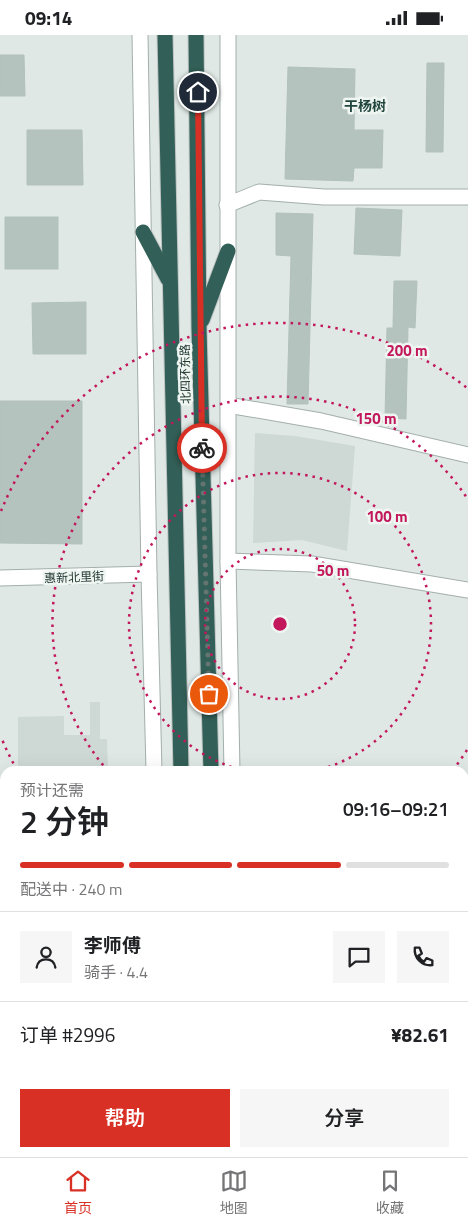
<!DOCTYPE html>
<html lang="zh">
<head>
<meta charset="utf-8">
<style>
	:root { --surface:#fff; --page:#f6f6f6; --text:#202124; --muted:#757577; --line:#e0e0e0; --accent:#d93025 }
	body { margin:0; font-family:"Titillium Web","Noto Sans SC",sans-serif; background:var(--page); color:var(--text); height:100vh; display:flex; flex-direction:column; font-size:19px; white-space:nowrap }
	* { box-sizing:border-box; margin:0 }
	p { font-size:16px; color:var(--muted) }
	.icon { flex:none; width:28px; height:28px; fill:none; stroke:currentColor; stroke-width:2; stroke-linecap:round; stroke-linejoin:round }
	.map { position:relative; flex:1; overflow:hidden }
	.drawer { position:absolute; left:0px; top:731px; width:469px; height:391px; display:flex; flex-direction:column; background:var(--surface); border-radius:15px 15px 0 0; box-shadow:0 5px 20px #0002 }
	.drawer>* { flex:none }
	.pin { position:absolute; display:grid; place-items:center; width:42px; height:42px; color:#fff; margin:-21px; border:2px solid #fff; border-radius:50%; box-shadow:0 1px 5px #0007 }
	.courier { position:absolute; display:grid; place-items:center; width:50px; height:50px; margin:-25px; border:4px solid #d93025; border-radius:50%; background:#fff; color:#222; box-shadow:0 1px 6px #0007 }
	.head em { font-style:normal; font-weight:600 }
	.head div { display:flex; flex-direction:column-reverse }
	.head { display:flex; align-items:center; justify-content:space-between; height:85px; padding:0 20px }
	h1 { font-size:32px; font-weight:600; line-height:38px }
	.bar { display:grid; grid-template-columns:repeat(4,1fr); gap:8px 5px; align-content:center; height:60px; padding:0 20px }
	.bar i { height:6px; border-radius:4px; background:var(--line) }
	.bar .current { background:var(--accent) }
	.bar p { grid-column:span 4 }
	.line { display:flex; align-items:center; gap:12px; padding:0 20px; border-top:1px solid var(--line) }
	.line div { flex:1 }
	.round { display:grid; place-items:center; flex:none; width:52px; height:52px; border-radius:0px; background:var(--page) }
	.action { display:flex; gap:10px; margin-top:auto; padding:10px 20px }
	.action a { flex:1; height:58px; border-radius:0px; background:var(--accent); color:#fff; font-size:20px; font-weight:600; line-height:58px; text-align:center }
	.action a+a { background:var(--page); color:var(--text) }
	.status { display:flex; justify-content:space-between; align-items:center; height:35px; padding:0 25px; background:var(--surface); direction:ltr }
	.status svg { height:14px; fill:currentColor }
	.tab-bar { display:flex; justify-content:space-around; align-items:center; height:70px; border-top:1px solid var(--line); background:var(--surface); font-size:14px; color:var(--muted) }
	.tab-bar a { display:grid; justify-items:center; gap:2px }
	.tab-bar .current { color:var(--accent) }
	.map>svg:first-child { display:block }
</style>
</head>
<body>
<div class="status"><b>09:14</b><svg viewBox="0 0 49 12"><path d="M0 12V9h3v3zM5 12V6h3v6zM10 12V3h3v9zM15 12V0h3v12zM26 1h20v11H26zM47 4h2v5h-2z"/></svg></div>
<div class="map">
<svg width="468" height="1122" viewBox="0 0 468 1122">
	<rect width="100%" height="100%" fill="#dfe8e5"/>
	<g fill="#ced8d4">
		<polygon points="255,398 295,401 355,411 347,516 302,505 253,508"/>
		<polygon points="90,667 100,667 100,704 107,704 108,736 18,736 18,682 64,681 64,700 90,700"/>
		<polygon points="464,898 468,898 468,1122 253,1122 253,1118 464,1118"/>
	</g>
	<g fill="#bad7c3">
		<rect x="464" y="965" width="4" height="103"/>
		<polygon points="0,1072 5,1072 5,1118 139,1118 139,1122 0,1122"/>
	</g>
	<g fill="#b5c3be" stroke="#b2c1bb">
		<polygon points="0,20 24,20 25,61 0,61"/>
		<polygon points="427,28 444,28 443,117 426,117"/>
		<polygon points="288,32 355,34 354,95 383,95 382,133 354,133 353,146 285,144"/>
		<polygon points="27,95 82,95 83,150 27,150"/>
		<polygon points="356,173 402,175 400,221 354,219"/>
		<polygon points="276,178 313,179 308,369 287,369 291,221 276,220"/>
		<rect x="5" y="182" width="53" height="52"/>
		<polygon points="394,246 417,246 415,293 408,292 406,384 385,383 387,293 393,293"/>
		<polygon points="86,267 86,319 33,319 32,268"/>
		<polygon points="0,366 82,366 82,509 0,508"/>
	</g>
	<g fill="none" stroke-linecap="round" stroke-linejoin="round">
		<defs>
			<g id="minor">
				<polyline points="140,0 149,539 154,736"/>
				<polyline points="228,0 228,526 232,736"/>
				<polyline points="227,170 259,157 324,162 468,162"/>
				<polyline points="228,370 321,386 468,420"/>
				<polyline points="228,526 312,529 468,555"/>
				<polyline points="0,543 149,539"/>
				<polyline points="0,863 5,863"/>
				<polyline points="464,870 468,870"/>
				<polyline points="162,1118 162,1122"/>
				<polyline points="240,1118 240,1122"/>
			</g>
			<g id="highway">
				<polyline points="165,0 181,736"/>
				<polyline points="196,0 199,293 211,736"/>
				<polyline points="143,197 168,244"/>
				<polyline points="202,285 228,216"/>
				<polyline points="186,1118 186,1122"/>
				<polyline points="216,1118 216,1122"/>
			</g>
		</defs>
		<use href="#minor" stroke="#a3afac" stroke-width="17"/>
		<use href="#highway" stroke="#bdc3c2" stroke-width="17"/>
		<use href="#minor" stroke="#fff" stroke-width="15"/>
		<use href="#highway" stroke="#325f57" stroke-width="15"/>
	</g>
	<g fill="none" stroke-linecap="round" stroke-linejoin="round">
		<polyline stroke="#647471" stroke-width="5" stroke-dasharray="0 9" points="202,413 209,659"/>
		<polyline stroke="#d93025" stroke-width="6" points="198,57 202,413"/>
	</g>
	<g fill="none" stroke="#c2185b" stroke-width="2.5" stroke-dasharray="2.5 5">
		<circle cx="280" cy="589" r="75"/>
		<path d="M246 736A151 151 0 1 1 314 736"/>
		<path d="M467 715A226 226 0 0 1 452 736M108 736A226 226 0 1 1 467 463"/>
		<path d="M17 735A301 301 0 0 1 1 702M1 476A301 301 0 0 1 467 353"/>
	</g>
	<g text-anchor="middle" dominant-baseline="central" stroke-width="5" stroke-linejoin="round" paint-order="stroke">
		<g font-size="12" fill="#223632" stroke="#eff6f2">
			<text transform="translate(185 339) rotate(-91)">北四环东路</text>
			<text transform="translate(74 542) rotate(-2)">惠新北里街</text>
		</g>
		<g font-size="14" font-weight="bold" fill="#21463e" stroke="#eff6f2">
			<text x="365" y="70">干杨树</text>
		</g>
	</g>
	<circle cx="280" cy="589" r="8" fill="#c2185b" stroke="#eff6f2" stroke-width="2.5"/>
	<g font-size="15" text-anchor="middle" font-weight="bold" fill="#c2185b" stroke="#eff6f2" stroke-width="5" stroke-linejoin="round" paint-order="stroke">
		<text x="407" y="321">200 m</text>
		<text x="376" y="389">150 m</text>
		<text x="387" y="487">100 m</text>
		<text x="333" y="541">50 m</text>
	</g>
</svg>
<div class="pin" style="left:209px;top:659px;background:#ea580c"><svg class="icon" aria-label="bag" viewBox="0 0 24 24"><path d="M5 8h14l-1 12H6zM9 8a3 3 0 0 1 6 0"/></svg></div>
<div class="pin" style="left:198px;top:57px;background:#1f2937"><svg class="icon" aria-label="home" viewBox="0 0 24 24"><path d="M3 11l9-7 9 7M6 9v11h12V9"/></svg></div>
<div class="courier" style="left:202px;top:413px"><svg class="icon" aria-label="bike" viewBox="0 0 24 24"><circle cx="6" cy="16" r="4"/><circle cx="18" cy="16" r="4"/><path d="M6 16l4-8h5l3 8M10 8l3 8H6M13 5h3"/></svg></div>
<section class="drawer">
<div class="head"><div><h1>2 分钟</h1><p>预计还需</p></div><em>09:16–09:21</em></div>
<div class="bar"><i class="current"></i><i class="current"></i><i class="current"></i><i></i><p>配送中 · 240 m</p></div>
<div class="line" style="height:90px"><a class="round"><svg class="icon" aria-label="person" viewBox="0 0 24 24"><circle cx="12" cy="8" r="4"/><path d="M4 21q1-7 8-7t8 7"/></svg></a><div><b>李师傅</b><p>骑手 · 4.4</p></div><a class="round"><svg class="icon" aria-label="chat" viewBox="0 0 24 24"><path d="M4 5h16v11H9l-5 4z"/></svg></a><a class="round"><svg class="icon" aria-label="phone" viewBox="0 0 24 24"><path d="M5 4h4l2 5-3 2q2 4 5 5l2-3 5 2v4C11 20 4 13 5 4z"/></svg></a></div>
<div class="line" style="height:65px"><div>订单 #2996</div><b>¥82.61</b></div>
<div class="action"><a>帮助</a><a>分享</a></div>
</section>
</div>
<nav class="tab-bar">
<a class="current"><svg class="icon" aria-label="home" viewBox="0 0 24 24"><path d="M3 11l9-7 9 7M6 9v11h12V9"/></svg>首页</a>
<a><svg class="icon" aria-label="map" viewBox="0 0 24 24"><path d="M3 6l6-2 6 2 6-2v14l-6 2-6-2-6 2zM9 4v14M15 6v14"/></svg>地图</a>
<a><svg class="icon" aria-label="saved" viewBox="0 0 24 24"><path d="M7 4h10v16l-5-4-5 4z"/></svg>收藏</a>
</nav>
</body>
</html>
